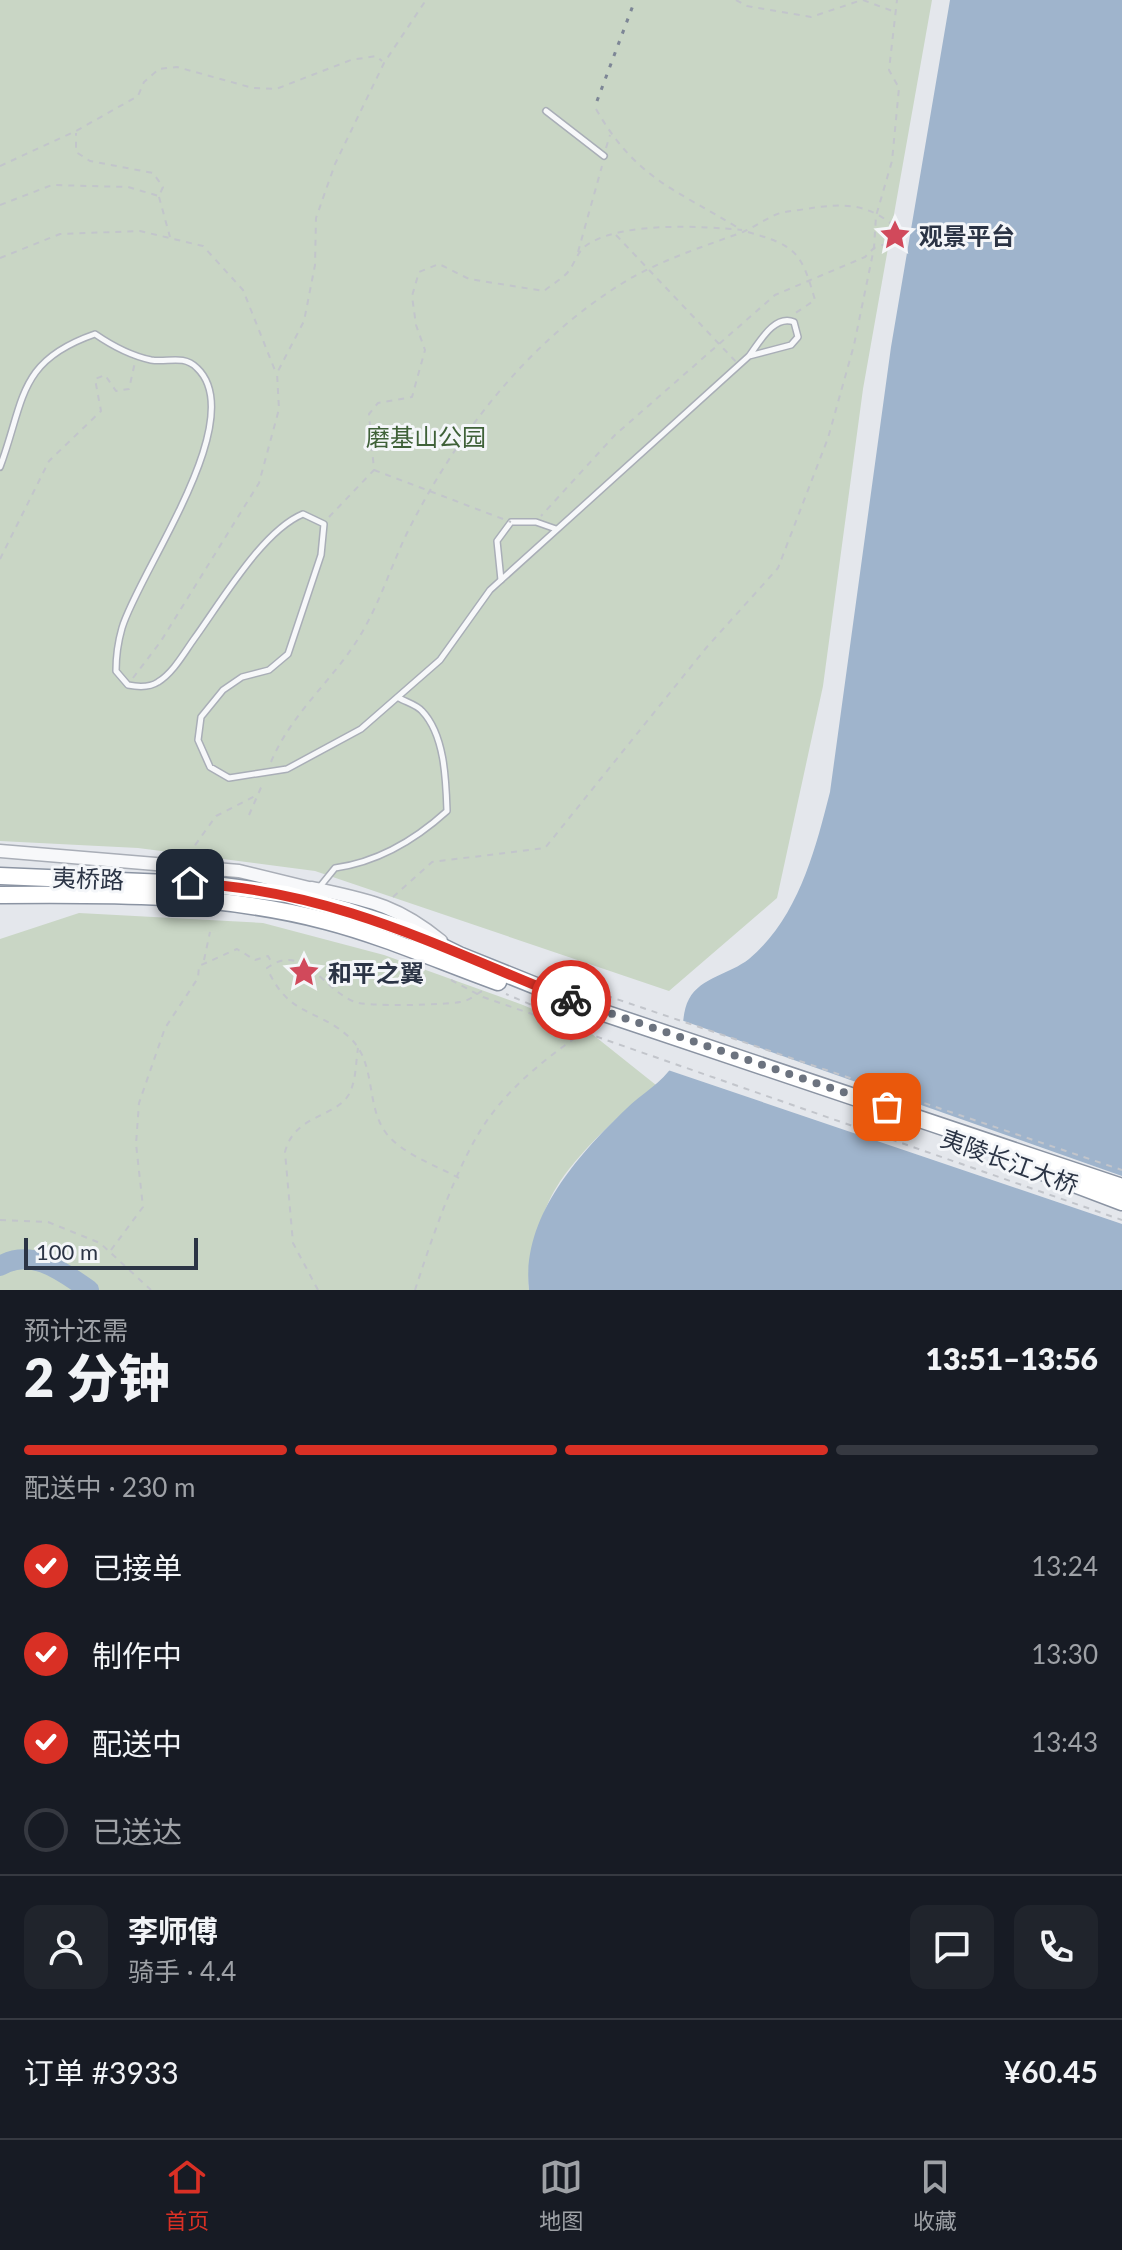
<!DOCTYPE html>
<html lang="zh">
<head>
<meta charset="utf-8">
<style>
	:root { --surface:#171b24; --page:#20242c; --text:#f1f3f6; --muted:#9ea1a6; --line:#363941; --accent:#d93025 }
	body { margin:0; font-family:Lato,"Noto Sans SC",sans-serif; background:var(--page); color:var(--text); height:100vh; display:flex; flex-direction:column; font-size:30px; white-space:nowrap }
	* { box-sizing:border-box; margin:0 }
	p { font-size:26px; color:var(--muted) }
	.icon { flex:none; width:44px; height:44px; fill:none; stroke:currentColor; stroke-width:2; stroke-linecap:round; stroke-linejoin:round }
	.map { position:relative; height:1290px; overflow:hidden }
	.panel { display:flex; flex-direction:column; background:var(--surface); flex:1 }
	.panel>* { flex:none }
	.scale { position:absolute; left:24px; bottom:20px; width:174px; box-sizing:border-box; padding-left:8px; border:4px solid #2b3445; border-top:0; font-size:22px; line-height:28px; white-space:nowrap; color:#2b3445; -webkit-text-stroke:6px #f4f6f9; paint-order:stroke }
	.pin { position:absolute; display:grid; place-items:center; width:68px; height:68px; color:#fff; margin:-34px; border-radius:16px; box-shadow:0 4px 12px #0006 }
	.courier { position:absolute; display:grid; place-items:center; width:80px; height:80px; margin:-40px; border:6px solid #d93025; border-radius:50%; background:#fff; color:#222; box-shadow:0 2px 10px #0007 }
	.head em { font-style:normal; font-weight:800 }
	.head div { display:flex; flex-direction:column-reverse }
	.head { display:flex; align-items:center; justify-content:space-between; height:136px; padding:0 24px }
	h1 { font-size:52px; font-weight:800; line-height:60px }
	.bar { display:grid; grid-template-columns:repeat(4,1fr); gap:12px 8px; align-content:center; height:96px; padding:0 24px }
	.bar i { height:10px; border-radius:6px; background:var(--line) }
	.bar .selected { background:var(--accent) }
	.bar p { grid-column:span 4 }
	.line { display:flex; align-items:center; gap:20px; padding:0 24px; border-top:2px solid var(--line) }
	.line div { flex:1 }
	.round { display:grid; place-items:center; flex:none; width:84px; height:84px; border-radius:16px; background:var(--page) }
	ol { padding:0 24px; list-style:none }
	li { display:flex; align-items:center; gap:24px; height:88px }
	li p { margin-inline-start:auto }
	li .icon { padding:8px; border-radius:50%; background:var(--accent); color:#fff; stroke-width:4 }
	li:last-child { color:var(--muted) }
	li i { width:44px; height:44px; border:4px solid var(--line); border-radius:50% }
	.tab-bar { display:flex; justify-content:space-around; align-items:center; height:112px; border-top:2px solid var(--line); background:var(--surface); font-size:22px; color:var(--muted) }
	.tab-bar a { display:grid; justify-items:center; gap:4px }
	.tab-bar .selected { color:var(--accent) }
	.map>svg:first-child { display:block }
</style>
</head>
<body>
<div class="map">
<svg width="1122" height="1290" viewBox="0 0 1122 1290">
	<rect width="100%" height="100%" fill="#e4e7ec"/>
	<g fill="#c9d6c5">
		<polygon points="0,0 932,0 863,389 823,686 777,898 669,991 315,871 138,848 0,841"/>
		<path d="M 79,913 L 263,923 L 384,955 L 523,1005 L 592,1034 L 656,1085 C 625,1109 576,1154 556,1188 C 541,1212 526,1263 529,1290 L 0,1290 L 0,939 Z"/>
	</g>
	<path fill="#9fb4cc" d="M 950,0 L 1122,0 L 1122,1290 L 529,1290 C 521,1218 577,1156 626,1109 C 641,1094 662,1083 674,1064 C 686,1045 679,1017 689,999 C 701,977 730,974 749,959 C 798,918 815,851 830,792 L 891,347 Z"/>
	<polygon fill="#e4e7ec" points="681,1020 1122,1176 1122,1224 665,1069 672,1060"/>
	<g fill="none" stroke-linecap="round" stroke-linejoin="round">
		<path stroke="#9fb4cc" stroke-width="20" d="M 0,1266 C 32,1247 63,1272 89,1290"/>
		<defs>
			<g id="service">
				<polyline points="546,111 604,156"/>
				<path d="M 0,467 C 25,400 17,361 95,334 C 111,345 132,356 151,360 C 167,363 183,354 197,368 C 251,419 138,573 122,628 C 118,642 116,656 116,671 L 128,685 C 138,687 149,688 158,682 C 173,673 184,653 194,639 C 221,602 262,531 303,514 L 324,524 L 321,555 L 288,654 L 269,670 L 242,677 L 223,690 L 201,717 L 198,740 L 210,767 L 229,778 L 287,769 L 361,729 L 440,660 L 490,590 L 749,356 C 759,343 774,314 794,322 L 798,337 L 791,345 L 749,356"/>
				<polyline points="501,580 497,541 511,522 536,522 556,529"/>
				<path d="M 318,889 L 335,868 C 378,862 415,840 447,811 C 446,781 445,735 422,711 C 417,705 406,702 399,698"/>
			</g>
			<g id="tertiary">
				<polyline points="0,851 239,871 317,890"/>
				<path d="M 312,888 C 367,900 396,904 441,941"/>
			</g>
			<g id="trunk">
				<polyline points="0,876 215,885 286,894 348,911 410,931 459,955 598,1011 1122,1187"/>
				<path d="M 0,895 C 109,894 220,893 326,921 C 384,936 442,962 498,982"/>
				<polyline points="1011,1160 1122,1202"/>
			</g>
		</defs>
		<use href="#service" stroke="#a9aeb7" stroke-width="8"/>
		<use href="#tertiary" stroke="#a9aeb7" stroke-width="15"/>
		<use href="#trunk" stroke="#8b94a3" stroke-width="19"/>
		<g stroke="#c2c5cb" stroke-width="2" stroke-dasharray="6 6" stroke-linecap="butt">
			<polyline points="736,0 747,6 811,17 862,0"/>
			<polyline points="863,0 895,12"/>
			<path d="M 596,109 C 636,179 675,189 740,229"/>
			<polyline points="606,148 610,135"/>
			<polyline points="0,166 76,131 138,96 144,82 159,69 177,67 253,88 276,89 351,60 376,56 382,61"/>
			<polyline points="159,197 170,237"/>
			<polyline points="0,205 52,185 128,187 159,196 163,187 153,173 90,161 76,152 76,133"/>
			<path d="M 748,232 C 796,246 801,251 815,300 L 794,314"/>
			<polyline points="578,252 602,166"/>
			<polyline points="0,258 60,234 140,231 203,246 243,290 276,373"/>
			<path d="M 329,517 L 374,470 L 369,414 L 378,403 L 412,397 L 425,350 L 416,325 L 412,296 L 419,272 L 439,264 L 469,279 L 544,291 C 551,285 562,279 568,272 C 576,262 577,250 590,243 C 625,222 702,226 742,230"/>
			<polyline points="0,559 49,461 101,411 95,379 105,375 116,391 129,389 135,362"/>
			<polyline points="133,678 161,641 259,483 279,409 277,373 304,321 315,265 316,218 335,164 384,63 426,0"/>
			<path d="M 271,762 C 291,714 331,682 358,639 C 380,604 391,565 409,529 C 460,429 533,336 631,278 C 667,258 705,246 743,232 C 754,227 764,220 775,215 C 784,211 795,211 805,209 C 845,203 868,202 900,231 L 900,239 L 874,248 L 865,257 L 775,295 L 615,435 L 541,516"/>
			<polyline points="249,815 263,783"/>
			<polyline points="188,855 216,816 257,795"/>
			<polyline points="393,897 432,862 545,848 706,648 778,568 828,438 854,345 874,248 876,216 892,161 899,88 889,70 897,0"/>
			<polyline points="204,960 210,932"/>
			<polyline points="451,980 483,997"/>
			<polyline points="572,984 1122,1170"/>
			<path d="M 459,1178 C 435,1165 402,1154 386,1133 C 365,1105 377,1062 349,1037 C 318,1008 289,1018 267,968 C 303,941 323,990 355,1002 C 368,1007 445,1005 460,1002 C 469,1001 475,995 482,991"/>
			<polyline points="0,1220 48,1222 100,1243 151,1290"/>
			<polyline points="111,1250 143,1207 136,1144 139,1103 165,1028 198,978 199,966 237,949 255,960 268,956 272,963"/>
			<path d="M 318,1290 L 293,1243 L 285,1152 C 295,1111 343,1119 352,1087 C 356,1076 356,1061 358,1048"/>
			<path d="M 415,1290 C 432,1238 459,1157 491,1115 C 517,1080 553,1053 588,1029 L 506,994"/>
		</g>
		<use href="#service" stroke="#f7f8fa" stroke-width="5"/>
		<use href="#tertiary" stroke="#f7f8fa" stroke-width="12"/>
		<use href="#trunk" stroke="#fff" stroke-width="16"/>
		<polyline stroke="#7d8696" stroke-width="3" stroke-dasharray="4 8" stroke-linecap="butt" points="597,101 635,0"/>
		<g stroke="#c2c5cb" stroke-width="2" stroke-dasharray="6 6" stroke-linecap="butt">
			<polyline points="616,235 739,365"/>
			<polyline points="374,470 511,522"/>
			<polyline points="483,997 1122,1220"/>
		</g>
	</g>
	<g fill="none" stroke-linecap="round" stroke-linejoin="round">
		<polyline stroke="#6c737f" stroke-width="8" stroke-dasharray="0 14.4" points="571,1000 887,1107"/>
		<path stroke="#d93025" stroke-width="10" d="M 190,883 C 335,891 439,947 571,1000"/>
	</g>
	<defs>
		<symbol id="sight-bare" viewBox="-9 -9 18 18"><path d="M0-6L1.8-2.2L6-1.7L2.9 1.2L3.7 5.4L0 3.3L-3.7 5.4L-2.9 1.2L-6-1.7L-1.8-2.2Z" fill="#d1495b" stroke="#f4f6f9" stroke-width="2.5" paint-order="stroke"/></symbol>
	</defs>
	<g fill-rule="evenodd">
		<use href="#sight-bare" x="873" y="213" width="44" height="44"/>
		<use href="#sight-bare" x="282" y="950" width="44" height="44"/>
	</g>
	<g text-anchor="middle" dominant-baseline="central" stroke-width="6" stroke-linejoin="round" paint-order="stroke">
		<g font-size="24" font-weight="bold" fill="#2b3445" stroke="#f4f6f9" text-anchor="start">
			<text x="919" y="235">观景平台</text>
			<text x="328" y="972">和平之翼</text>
		</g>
		<g font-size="24" fill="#3f6138" stroke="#f4f6f9">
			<text x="426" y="436">磨基山公园</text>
		</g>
		<g font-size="24" fill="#2b3445" stroke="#f4f6f9">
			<text transform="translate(88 878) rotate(2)">夷桥路</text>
			<text transform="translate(1010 1161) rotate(20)">夷陵长江大桥</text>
		</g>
	</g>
</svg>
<div class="scale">100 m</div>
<div class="pin" style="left:887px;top:1107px;background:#ea580c"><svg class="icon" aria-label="bag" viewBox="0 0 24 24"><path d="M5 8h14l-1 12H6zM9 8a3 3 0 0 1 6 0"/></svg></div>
<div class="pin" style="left:190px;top:883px;background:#1f2937"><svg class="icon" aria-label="home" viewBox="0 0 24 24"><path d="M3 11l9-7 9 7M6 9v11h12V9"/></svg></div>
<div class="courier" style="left:571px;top:1000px"><svg class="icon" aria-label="bike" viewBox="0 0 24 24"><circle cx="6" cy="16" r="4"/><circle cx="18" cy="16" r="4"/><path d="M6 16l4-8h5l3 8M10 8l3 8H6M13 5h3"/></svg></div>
</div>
<section class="panel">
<div class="head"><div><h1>2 分钟</h1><p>预计还需</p></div><em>13:51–13:56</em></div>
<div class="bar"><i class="selected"></i><i class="selected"></i><i class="selected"></i><i></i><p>配送中 · 230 m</p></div>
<ol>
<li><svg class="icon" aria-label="check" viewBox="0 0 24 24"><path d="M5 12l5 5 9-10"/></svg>已接单<p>13:24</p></li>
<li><svg class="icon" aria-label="check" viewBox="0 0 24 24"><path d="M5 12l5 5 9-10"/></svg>制作中<p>13:30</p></li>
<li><svg class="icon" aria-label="check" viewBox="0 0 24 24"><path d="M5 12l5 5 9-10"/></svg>配送中<p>13:43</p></li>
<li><i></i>已送达</li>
</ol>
<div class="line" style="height:144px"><a class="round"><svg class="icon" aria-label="person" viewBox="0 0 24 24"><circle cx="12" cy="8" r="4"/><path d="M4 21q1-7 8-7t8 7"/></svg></a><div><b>李师傅</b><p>骑手 · 4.4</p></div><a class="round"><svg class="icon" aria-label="chat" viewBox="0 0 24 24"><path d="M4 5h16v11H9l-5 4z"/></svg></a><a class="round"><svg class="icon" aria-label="phone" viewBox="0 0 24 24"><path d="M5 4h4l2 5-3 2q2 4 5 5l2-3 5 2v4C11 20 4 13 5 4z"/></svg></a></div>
<div class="line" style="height:104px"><div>订单 #3933</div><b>¥60.45</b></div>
</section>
<nav class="tab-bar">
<a class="selected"><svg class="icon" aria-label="home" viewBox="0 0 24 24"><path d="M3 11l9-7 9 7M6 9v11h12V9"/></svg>首页</a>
<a><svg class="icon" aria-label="map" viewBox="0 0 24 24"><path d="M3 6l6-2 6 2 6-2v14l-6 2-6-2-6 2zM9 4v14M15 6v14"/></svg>地图</a>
<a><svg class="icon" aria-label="saved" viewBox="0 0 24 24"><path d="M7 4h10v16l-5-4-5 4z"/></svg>收藏</a>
</nav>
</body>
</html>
